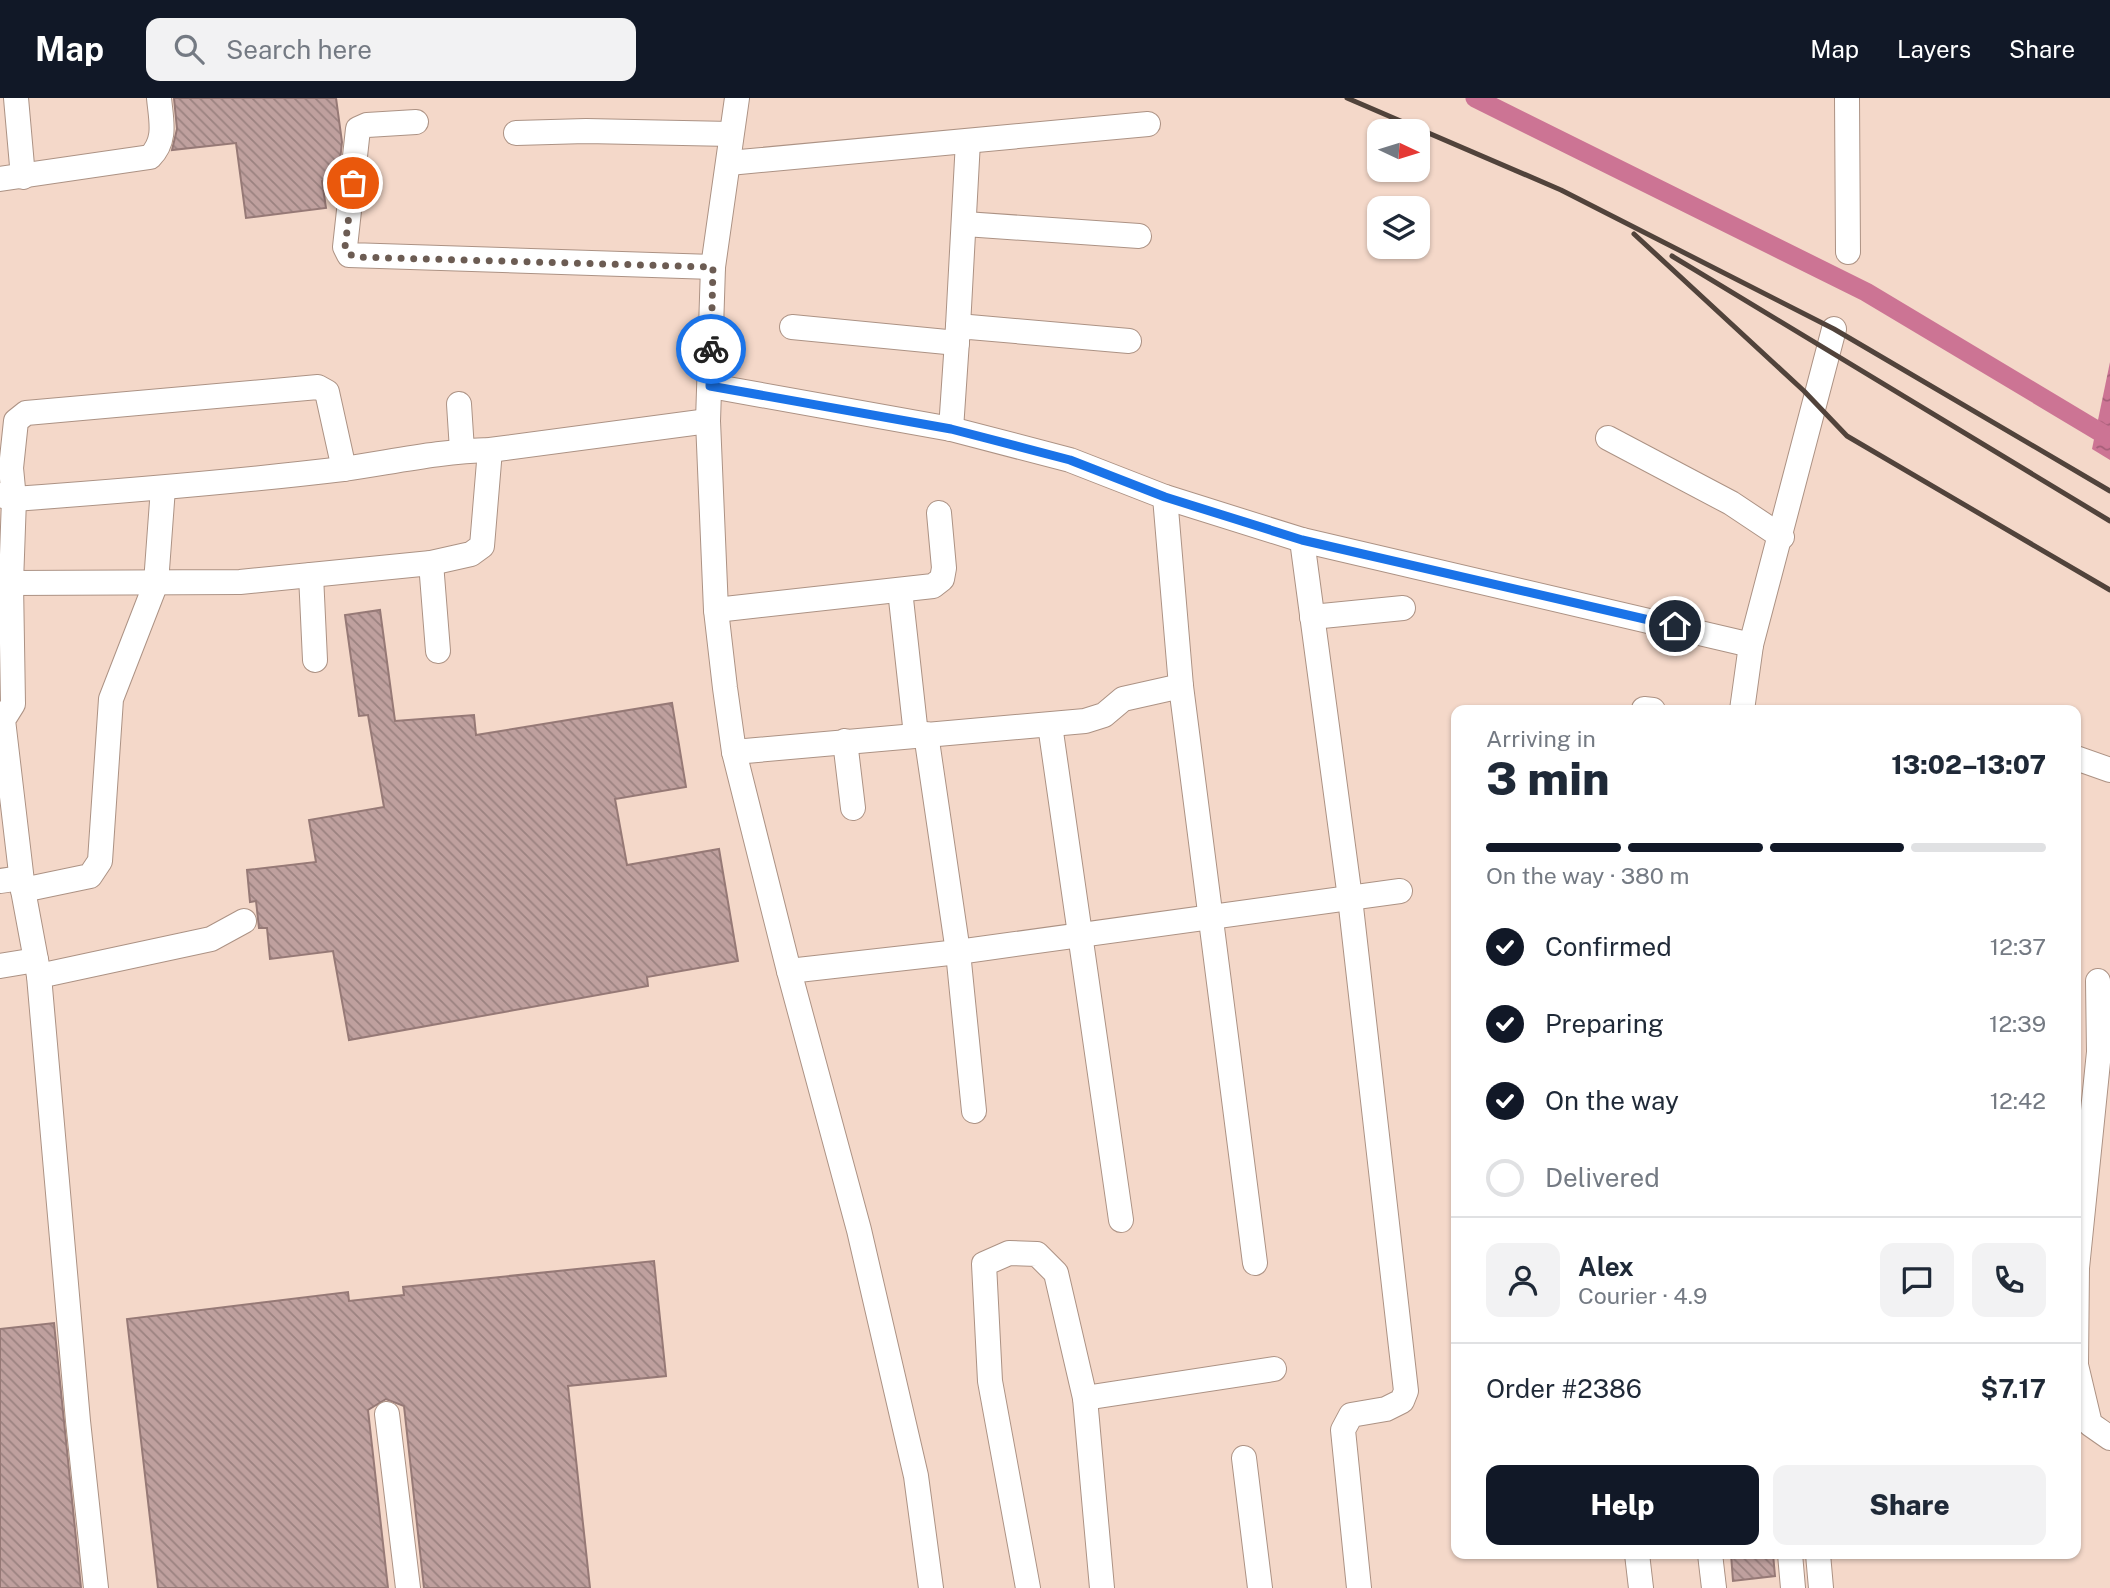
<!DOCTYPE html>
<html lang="en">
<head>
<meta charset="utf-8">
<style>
	:root { --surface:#fff; --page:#f2f2f3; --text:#1f2937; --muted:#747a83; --line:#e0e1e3; --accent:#111827 }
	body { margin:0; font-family:"Public Sans",sans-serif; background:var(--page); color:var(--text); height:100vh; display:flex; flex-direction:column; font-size:26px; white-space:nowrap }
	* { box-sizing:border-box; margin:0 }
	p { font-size:23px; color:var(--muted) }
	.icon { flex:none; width:38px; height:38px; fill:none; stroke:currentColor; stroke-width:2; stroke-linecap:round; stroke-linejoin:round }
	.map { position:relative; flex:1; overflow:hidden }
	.side { position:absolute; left:1451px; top:607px; width:630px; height:854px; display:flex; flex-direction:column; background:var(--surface); border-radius:14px; box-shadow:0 2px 5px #0004 }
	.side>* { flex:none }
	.needle { width:46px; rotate:94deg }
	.fabs { position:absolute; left:1367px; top:21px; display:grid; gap:14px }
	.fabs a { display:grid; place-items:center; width:63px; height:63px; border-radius:14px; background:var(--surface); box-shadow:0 2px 5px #0004; font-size:35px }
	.pin { position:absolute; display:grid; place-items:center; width:60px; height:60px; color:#fff; margin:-30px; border:4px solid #fff; border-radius:50%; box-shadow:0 2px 7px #0007 }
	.courier { position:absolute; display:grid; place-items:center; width:70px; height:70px; margin:-35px; border:5px solid #1a73e8; border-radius:50%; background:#fff; color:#222; box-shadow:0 2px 9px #0007 }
	.head em { font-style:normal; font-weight:800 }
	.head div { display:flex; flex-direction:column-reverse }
	.head { display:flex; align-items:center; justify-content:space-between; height:119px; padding:0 35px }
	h1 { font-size:46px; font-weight:800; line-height:52px }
	.bar { display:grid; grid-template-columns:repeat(4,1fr); gap:10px 7px; align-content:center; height:84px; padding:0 35px }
	.bar i { height:9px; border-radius:5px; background:var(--line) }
	.bar .active { background:var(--accent) }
	.bar p { grid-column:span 4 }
	.line { display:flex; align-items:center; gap:18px; padding:0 35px; border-top:2px solid var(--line) }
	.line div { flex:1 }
	.round { display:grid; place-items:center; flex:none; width:74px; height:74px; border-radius:14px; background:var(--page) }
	ol { padding:0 35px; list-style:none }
	li { display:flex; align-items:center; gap:21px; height:77px }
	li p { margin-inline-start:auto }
	li .icon { padding:7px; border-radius:50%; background:var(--accent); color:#fff; stroke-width:4 }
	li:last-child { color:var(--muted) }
	li i { width:38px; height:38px; border:4px solid var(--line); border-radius:50% }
	.action { display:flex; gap:14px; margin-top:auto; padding:14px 35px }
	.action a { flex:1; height:80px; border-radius:14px; background:var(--accent); color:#fff; font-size:28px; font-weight:800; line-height:80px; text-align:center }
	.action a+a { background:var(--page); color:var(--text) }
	header { display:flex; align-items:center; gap:42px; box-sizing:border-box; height:98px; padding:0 35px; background:var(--accent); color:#fff }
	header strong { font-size:33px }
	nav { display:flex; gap:38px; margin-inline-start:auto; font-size:24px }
	.search { width:490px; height:63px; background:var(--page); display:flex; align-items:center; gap:18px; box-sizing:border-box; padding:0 24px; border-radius:14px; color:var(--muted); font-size:26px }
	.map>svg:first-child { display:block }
</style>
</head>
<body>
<header>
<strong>Map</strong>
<div class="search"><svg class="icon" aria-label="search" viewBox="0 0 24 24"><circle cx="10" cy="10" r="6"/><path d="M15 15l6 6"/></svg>Search here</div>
<nav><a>Map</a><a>Layers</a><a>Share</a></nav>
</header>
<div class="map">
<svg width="2110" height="1490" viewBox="0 0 2110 1490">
	<defs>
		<pattern id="water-ripples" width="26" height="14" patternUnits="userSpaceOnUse" patternTransform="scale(1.75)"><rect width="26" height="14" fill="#cc7494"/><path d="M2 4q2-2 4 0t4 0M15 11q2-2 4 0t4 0" fill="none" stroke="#a55e78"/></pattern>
		<pattern id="building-back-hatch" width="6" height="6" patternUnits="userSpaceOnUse" patternTransform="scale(1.75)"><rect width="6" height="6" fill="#bfa09e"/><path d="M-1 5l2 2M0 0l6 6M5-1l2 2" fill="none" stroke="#9b8280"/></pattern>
	</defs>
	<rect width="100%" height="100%" fill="#f4d8c9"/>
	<polygon fill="url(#water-ripples)" points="2110,264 2110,362 2092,351"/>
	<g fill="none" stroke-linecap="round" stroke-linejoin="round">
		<polyline stroke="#cc7494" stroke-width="19" points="1475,0 1866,194 2110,340"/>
	</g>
	<g fill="url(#building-back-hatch)" stroke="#967976" stroke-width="2">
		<polygon points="174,0 336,0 342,44 338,81 322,83 326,110 246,120 236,45 172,52 177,31"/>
		<polygon points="380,512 395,623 474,617 476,637 672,605 686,689 615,701 627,767 719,751 738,863 647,879 648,888 349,942 333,853 270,861 267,830 259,830 256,803 250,804 247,772 316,764 309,722 384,709 368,617 359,618 345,517"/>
		<polygon points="654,1163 666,1278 568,1288 590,1490 424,1490 404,1308 386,1301 368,1312 388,1490 158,1490 127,1221 348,1194 349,1203 404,1197 403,1189"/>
		<polygon points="54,1225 81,1490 0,1490 0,1231"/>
		<polygon points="1731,1456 1773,1456 1775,1478 1733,1483"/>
	</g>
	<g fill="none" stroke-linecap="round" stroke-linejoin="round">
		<defs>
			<g id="minor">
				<polyline points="16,0 23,79"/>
				<polyline points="737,0 713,169 708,323 716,512 725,590 734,654 789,873 859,1132 916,1378 931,1490"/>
				<polyline points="1847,0 1848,154"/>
				<polyline points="416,24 367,27 358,31 345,149 349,157 713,169"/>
				<polyline points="516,35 586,33 731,36"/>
				<polyline points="729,65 1148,26"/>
				<path d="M 0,81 L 150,59 C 167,42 161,22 159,0"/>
				<polyline points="965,126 1139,138"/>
				<polyline points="958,228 968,43"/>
				<polyline points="792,229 957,245"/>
				<polyline points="711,288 951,331 1070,362 1165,399 1302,442 1751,547"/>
				<polyline points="459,306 462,352"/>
				<polyline points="951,331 958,228 1129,243"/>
				<polyline points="1608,340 1731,405 1782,439"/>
				<path d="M 0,397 L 14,401 C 124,393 234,384 343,371 C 392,364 441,353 490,352 L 708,323"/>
				<polyline points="1165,399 1181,588 1255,1165"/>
				<polyline points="1302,442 1350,800 1406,1293 1402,1303 1386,1311 1351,1317 1343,1332 1359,1490"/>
				<polyline points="431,465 438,553"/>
				<polyline points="311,477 315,562"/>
				<polyline points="11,485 240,484 431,465 471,456 482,448 490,352"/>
				<polyline points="900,492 916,637"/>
				<polyline points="716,512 933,488 942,481 944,470 939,415"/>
				<polyline points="1312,519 1403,510"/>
				<polyline points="1644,611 1653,612"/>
				<polyline points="1742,612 1751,547 1834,231"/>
				<polyline points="1050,627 1121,1122"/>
				<polyline points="926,636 958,854 974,1013"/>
				<polyline points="845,643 853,710"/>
				<polyline points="734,654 1085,623 1104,617 1123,601 1181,588"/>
				<polyline points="2076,660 2110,672"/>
				<polyline points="0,783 21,780"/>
				<polyline points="23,792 90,778 100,763 111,601 156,485 163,390"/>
				<polyline points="0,868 36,862"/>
				<polyline points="789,873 958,854 1400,793"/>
				<polyline points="39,878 211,841 244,823"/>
				<polyline points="2098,883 2099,954 2077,1170 2076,1267 2090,1326 2110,1340"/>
				<polyline points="1085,1300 1274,1271"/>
				<polyline points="387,1316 408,1490"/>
				<polyline points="1244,1360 1260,1490"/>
				<polyline points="1637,1456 1641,1490"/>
				<polyline points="1710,1456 1714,1490"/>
				<polyline points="1790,1456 1793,1490"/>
				<polyline points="1818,1456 1821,1490"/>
				<polyline points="96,1490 78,1323 39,878 23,792 3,622 13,606 11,485 14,401 11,370 16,323 26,315 318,289 327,294 344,371"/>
				<polyline points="1028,1490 990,1283 984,1166 1009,1155 1037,1156 1056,1175 1085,1300 1102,1490"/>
			</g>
		</defs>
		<use href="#minor" stroke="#ac9284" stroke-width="26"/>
		<use href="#minor" stroke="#fff" stroke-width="24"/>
		<g stroke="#51433b" stroke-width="5">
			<polyline points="1347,0 1561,92 1834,231 2110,393"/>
			<polyline points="1634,136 1804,293 1847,338 2110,492"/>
			<polyline points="1672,158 2110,423"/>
		</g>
	</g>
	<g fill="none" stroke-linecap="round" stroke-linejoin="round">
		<polyline stroke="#6c5c53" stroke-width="7" stroke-dasharray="0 12.6" points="353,85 345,149 346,154 355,159 713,169 711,251"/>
		<polyline stroke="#1a73e8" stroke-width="9" points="711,251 710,288 951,331 1070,362 1165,399 1302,442 1675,528"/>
	</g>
</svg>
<div class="fabs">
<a><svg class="needle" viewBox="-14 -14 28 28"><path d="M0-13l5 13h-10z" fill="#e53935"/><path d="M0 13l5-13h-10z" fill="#747a83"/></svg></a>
<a><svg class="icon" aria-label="layers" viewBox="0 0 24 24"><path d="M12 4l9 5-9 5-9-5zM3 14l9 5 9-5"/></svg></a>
</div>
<div class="pin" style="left:353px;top:85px;background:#ea580c"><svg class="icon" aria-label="bag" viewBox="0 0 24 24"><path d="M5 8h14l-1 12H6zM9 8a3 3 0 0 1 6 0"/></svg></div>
<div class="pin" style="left:1675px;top:528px;background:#1f2937"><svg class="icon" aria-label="home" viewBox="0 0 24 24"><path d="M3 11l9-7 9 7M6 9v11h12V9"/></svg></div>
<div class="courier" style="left:711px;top:251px"><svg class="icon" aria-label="bike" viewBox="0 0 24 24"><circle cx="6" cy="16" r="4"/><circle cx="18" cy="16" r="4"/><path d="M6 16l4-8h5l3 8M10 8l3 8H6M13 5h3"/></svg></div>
<section class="side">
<div class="head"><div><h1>3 min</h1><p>Arriving in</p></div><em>13:02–13:07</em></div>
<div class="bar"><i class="active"></i><i class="active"></i><i class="active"></i><i></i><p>On the way · 380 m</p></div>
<ol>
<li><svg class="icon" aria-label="check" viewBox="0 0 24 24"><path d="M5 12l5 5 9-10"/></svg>Confirmed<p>12:37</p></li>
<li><svg class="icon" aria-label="check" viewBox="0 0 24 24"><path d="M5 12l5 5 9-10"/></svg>Preparing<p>12:39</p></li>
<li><svg class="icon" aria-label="check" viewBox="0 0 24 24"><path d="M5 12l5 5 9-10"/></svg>On the way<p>12:42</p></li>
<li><i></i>Delivered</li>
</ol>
<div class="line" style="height:126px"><a class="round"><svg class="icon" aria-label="person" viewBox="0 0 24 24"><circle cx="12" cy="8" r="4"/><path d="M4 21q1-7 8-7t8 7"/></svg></a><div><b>Alex</b><p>Courier · 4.9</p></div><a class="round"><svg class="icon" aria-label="chat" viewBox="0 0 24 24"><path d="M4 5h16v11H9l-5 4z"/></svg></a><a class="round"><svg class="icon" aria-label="phone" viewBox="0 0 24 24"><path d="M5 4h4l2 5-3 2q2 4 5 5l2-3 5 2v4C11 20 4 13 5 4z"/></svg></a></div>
<div class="line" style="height:91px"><div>Order #2386</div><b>$7.17</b></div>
<div class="action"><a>Help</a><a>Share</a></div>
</section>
</div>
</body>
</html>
